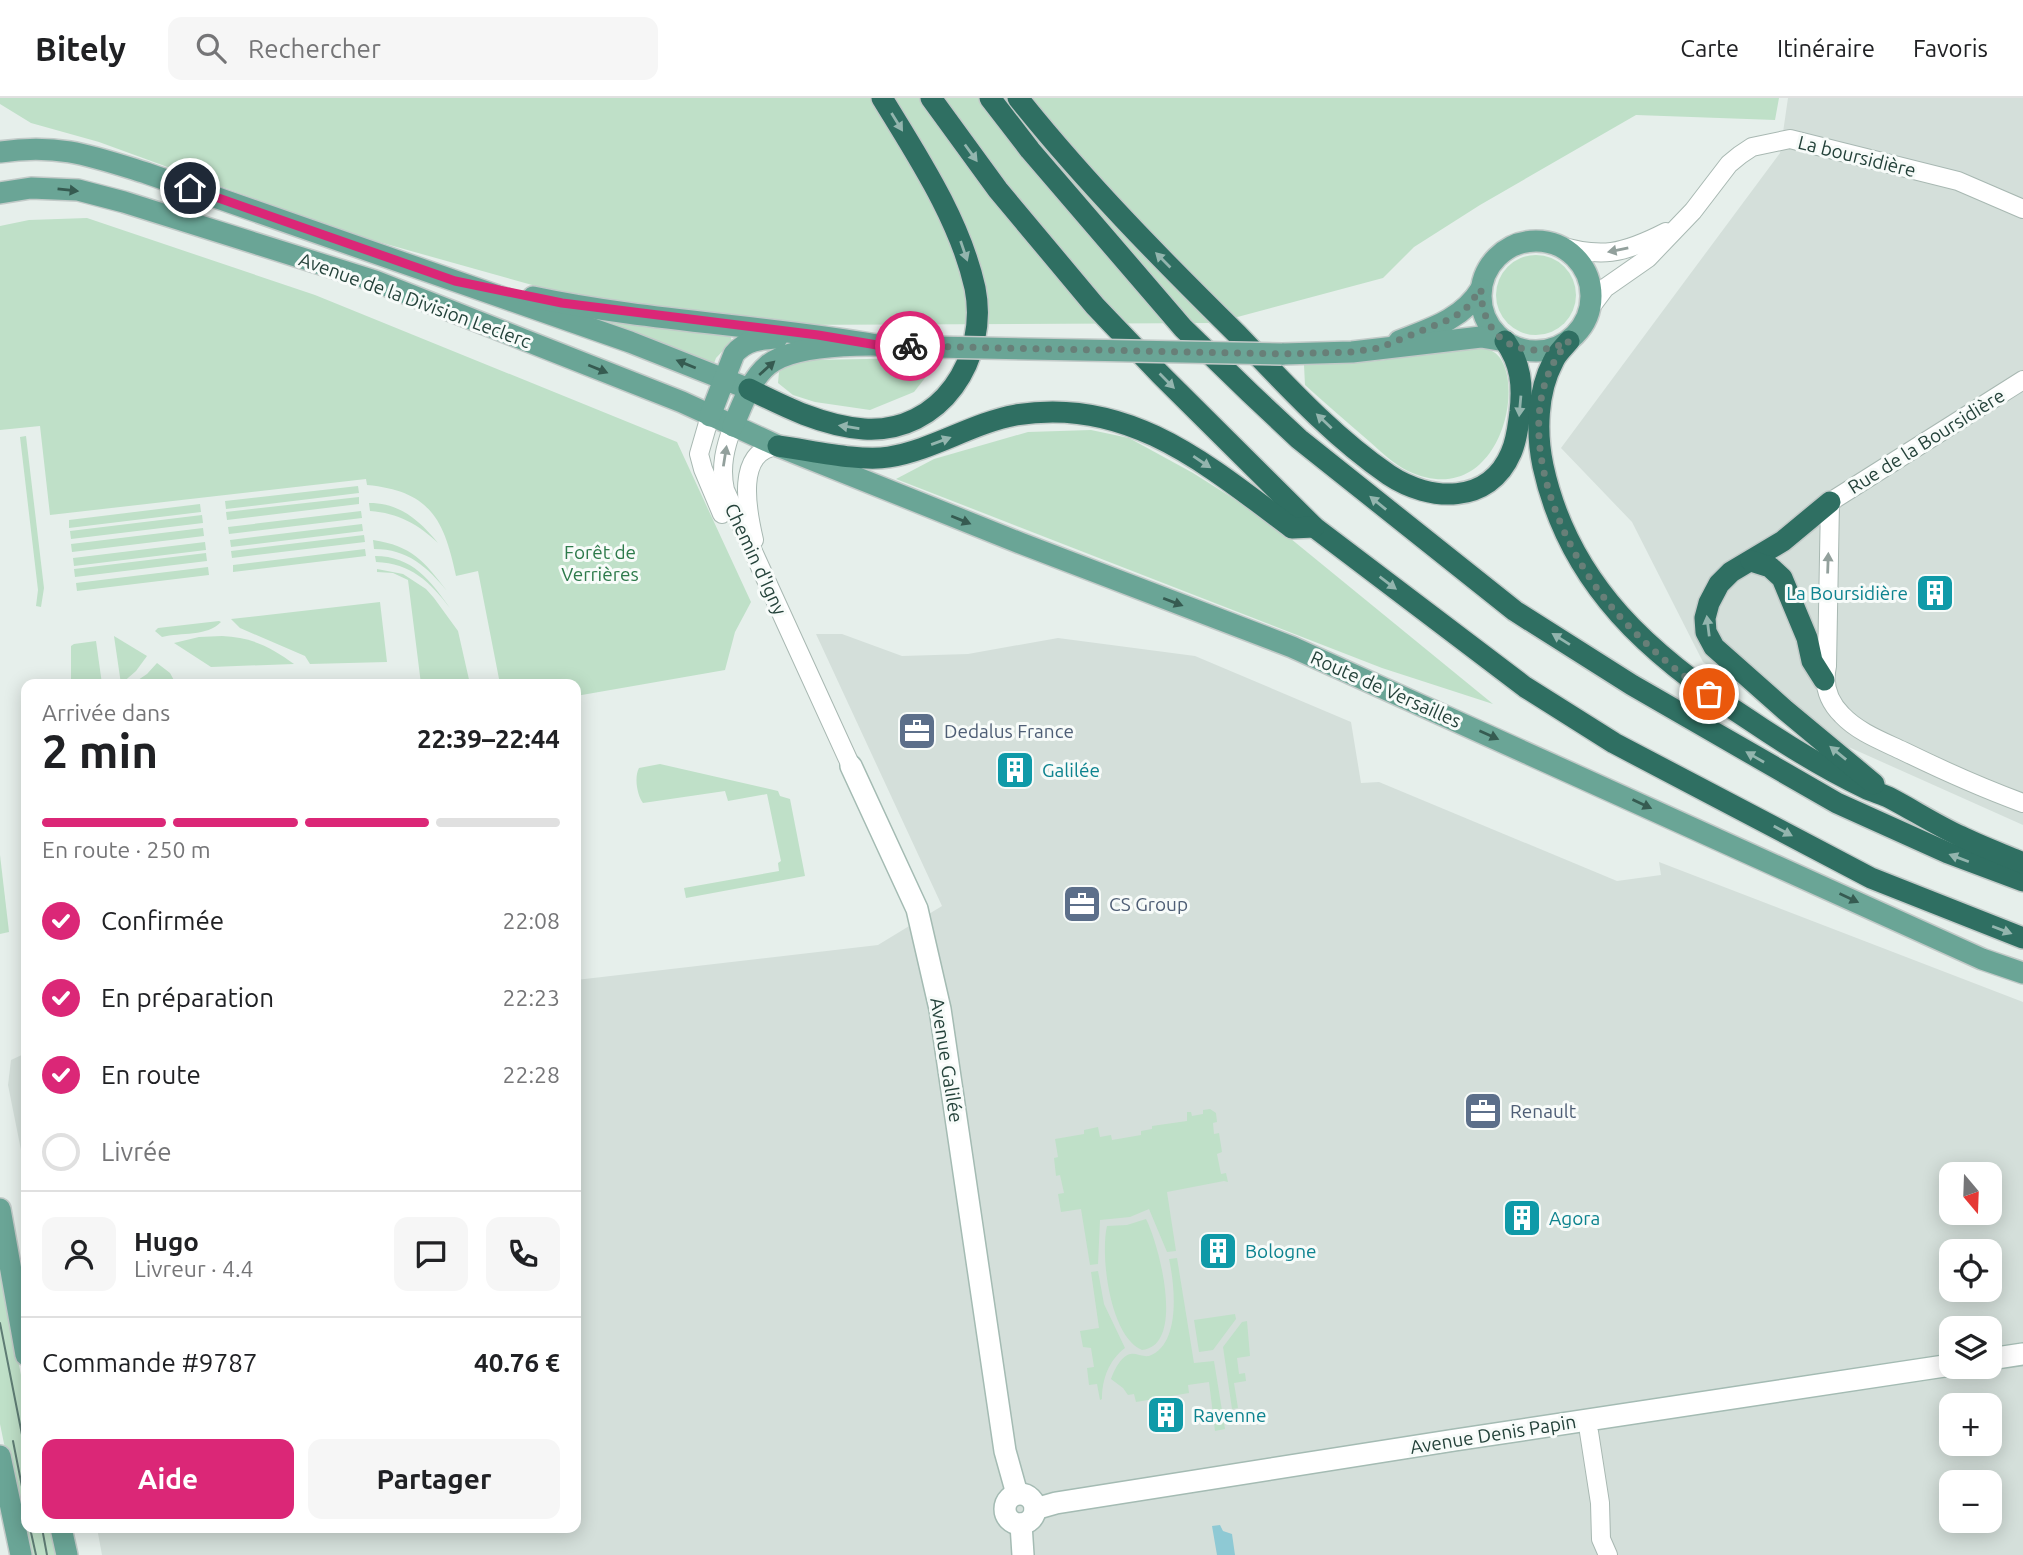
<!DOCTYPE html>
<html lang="fr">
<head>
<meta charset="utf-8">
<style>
	:root { --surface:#fff; --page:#f6f6f6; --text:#202124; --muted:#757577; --line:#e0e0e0; --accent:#db2777 }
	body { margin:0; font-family:Ubuntu,sans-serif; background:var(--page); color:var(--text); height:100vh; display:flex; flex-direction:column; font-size:26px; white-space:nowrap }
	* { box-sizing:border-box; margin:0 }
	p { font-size:23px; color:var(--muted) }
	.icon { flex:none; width:38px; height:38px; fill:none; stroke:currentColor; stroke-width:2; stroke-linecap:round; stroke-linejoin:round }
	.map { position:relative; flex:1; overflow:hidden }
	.sheet { position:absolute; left:21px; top:581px; width:560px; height:854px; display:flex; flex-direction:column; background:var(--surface); border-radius:14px; box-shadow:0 4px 18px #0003 }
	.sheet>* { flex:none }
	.needle { width:46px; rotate:161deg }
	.tools { position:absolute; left:1939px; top:1064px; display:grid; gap:14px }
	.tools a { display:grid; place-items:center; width:63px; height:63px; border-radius:14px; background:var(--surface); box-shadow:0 4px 18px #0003; font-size:35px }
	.pin { position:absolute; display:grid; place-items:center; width:60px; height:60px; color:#fff; margin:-30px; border:4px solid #fff; border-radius:50%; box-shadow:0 2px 7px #0007 }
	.courier { position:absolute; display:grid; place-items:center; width:70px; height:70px; margin:-35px; border:5px solid #db2777; border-radius:50%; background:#fff; color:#222; box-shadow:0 2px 9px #0007 }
	.headline em { font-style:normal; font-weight:700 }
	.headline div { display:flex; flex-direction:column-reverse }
	.headline { display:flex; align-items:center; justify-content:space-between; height:119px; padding:0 21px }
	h1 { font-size:46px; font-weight:700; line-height:52px }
	.bar { display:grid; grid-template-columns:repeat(4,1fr); gap:10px 7px; align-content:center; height:84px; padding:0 21px }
	.bar i { height:9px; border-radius:5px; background:var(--line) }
	.bar .on { background:var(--accent) }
	.bar p { grid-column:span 4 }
	.line { display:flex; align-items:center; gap:18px; padding:0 21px; border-top:2px solid var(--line) }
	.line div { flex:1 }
	.round { display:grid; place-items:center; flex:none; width:74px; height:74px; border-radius:14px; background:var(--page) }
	ol { padding:0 21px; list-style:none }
	li { display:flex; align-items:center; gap:21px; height:77px }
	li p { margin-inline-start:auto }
	li .icon { padding:7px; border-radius:50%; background:var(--accent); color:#fff; stroke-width:4 }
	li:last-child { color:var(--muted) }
	li i { width:38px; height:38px; border:4px solid var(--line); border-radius:50% }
	.primary-button { display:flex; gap:14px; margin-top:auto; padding:14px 21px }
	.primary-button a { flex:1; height:80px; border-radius:14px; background:var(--accent); color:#fff; font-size:28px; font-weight:700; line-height:80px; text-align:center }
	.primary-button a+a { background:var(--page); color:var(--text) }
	header { display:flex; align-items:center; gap:42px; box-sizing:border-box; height:98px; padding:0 35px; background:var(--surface); border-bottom:2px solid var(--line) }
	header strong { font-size:33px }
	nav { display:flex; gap:38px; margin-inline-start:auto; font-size:24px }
	.search { width:490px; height:63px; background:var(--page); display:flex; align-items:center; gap:18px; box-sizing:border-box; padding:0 24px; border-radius:14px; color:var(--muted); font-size:26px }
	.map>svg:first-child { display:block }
</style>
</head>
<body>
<header>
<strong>Bitely</strong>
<div class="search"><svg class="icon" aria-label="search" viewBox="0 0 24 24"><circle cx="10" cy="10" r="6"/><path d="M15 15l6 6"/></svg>Rechercher</div>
<nav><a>Carte</a><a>Itinéraire</a><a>Favoris</a></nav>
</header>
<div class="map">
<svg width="2023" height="1457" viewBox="0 0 2023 1457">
	<rect width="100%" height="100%" fill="#e6efeb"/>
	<g fill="#d4dfda" fill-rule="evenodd">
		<polygon points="1788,0 2023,0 2023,727 1824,638 1703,564 1632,424 1561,350 1780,55"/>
		<path d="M 816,536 L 842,536 L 902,558 L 968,556 L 1058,540 L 1195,558 L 1351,624 L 1361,685 L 1379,684 L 1617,783 L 1661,777 L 1659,764 L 2023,904 L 2023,1457 L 102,1457 L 97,1430 L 576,1430 L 576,882 L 878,847 L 942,808 ZM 1951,1076 L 1990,1076 L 1990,1115 L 1951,1115 ZM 1951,1153 L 1990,1153 L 1990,1192 L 1951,1192 ZM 1951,1230 L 1990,1230 L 1990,1269 L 1951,1269 ZM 1951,1307 L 1990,1307 L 1990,1346 L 1951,1346 ZM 1951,1384 L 1990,1384 L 1990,1423 L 1951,1423 Z"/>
		<polygon points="26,955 26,1077 8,987 11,962"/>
	</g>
	<g fill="#bfe0c8">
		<polygon points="0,0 1779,0 1775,22 1636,17 1480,107 1414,149 1383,180 1215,225 776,227 550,192 354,137 99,44 31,25 0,6"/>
		<path d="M 87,120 L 315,197 L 677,344 L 751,504 L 735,534 L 725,572 L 576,598 L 576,586 L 500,586 L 478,473 L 456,478 C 444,421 430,393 367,387 L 366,381 L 50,417 L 40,328 L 0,332 L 0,128 L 29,122 Z"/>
		<circle cx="1536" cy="197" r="40"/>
		<polygon points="549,211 729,234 732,243 716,260 713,268"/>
		<path d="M 1471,249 C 1477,250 1486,250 1492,253 C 1530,272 1503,417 1408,373 C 1394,366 1381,354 1370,344 C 1348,325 1326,306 1305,287 L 1304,267 L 1378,263 Z"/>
		<polygon points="924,260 936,266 914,294 870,312 815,304 793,297 778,285 779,274 790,266 809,262"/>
		<polygon points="1091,332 1129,340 1193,375 1269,423 1493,606 1382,570 896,381 934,361 1028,334"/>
		<polygon points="26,338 44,490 41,509 36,508 38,492 20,339"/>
		<polygon points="358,388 359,395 226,411 225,403"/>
		<polygon points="359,399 359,406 227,422 226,414"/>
		<path d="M 369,405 C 400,405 419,422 438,445 C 418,426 398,415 370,413 Z"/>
		<polygon points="200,406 201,414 69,430 69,422"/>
		<polygon points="361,413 362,420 229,436 228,429"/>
		<polygon points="202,417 203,425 71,441 70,433"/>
		<polygon points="362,426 363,433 231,449 230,442"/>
		<polygon points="203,430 204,438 72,454 71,446"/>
		<polygon points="364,437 365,444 232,460 231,453"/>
		<path d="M 373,442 C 412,448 424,463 447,493 C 427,469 408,451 374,451 Z"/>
		<polygon points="205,444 206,452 74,468 73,460"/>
		<polygon points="365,451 366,458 233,474 233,467"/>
		<polygon points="206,455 207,463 75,479 74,471"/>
		<path d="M 375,458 C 412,458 430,482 450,510 C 430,484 411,465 376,464 Z"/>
		<polygon points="208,469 209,477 77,493 76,485"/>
		<polygon points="377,471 403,476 426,491 434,500 458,533 470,586 421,586 408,482 393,475 377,474"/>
		<polygon points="380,504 387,564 310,566 305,558 240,530 231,521"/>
		<path d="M 219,523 L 221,524 C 207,539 181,534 162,539 L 155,533 L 158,530 Z"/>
		<polygon points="114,538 147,558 136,573 121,586"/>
		<path d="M 222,538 C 251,539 271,549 294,566 L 211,569 L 174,545 L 199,539 Z"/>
		<polygon points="96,543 102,586 71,586 71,548 74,546"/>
		<polygon points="157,565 170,575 176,586 132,586 147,576"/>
		<path d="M 660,666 L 778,693 L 780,698 L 790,701 L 805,778 L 686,800 L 684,790 L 779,773 L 778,765 L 781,763 L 767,696 L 728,703 L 725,693 L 643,705 C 637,697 634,679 639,670 Z"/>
		<polygon points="0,757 9,834 0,836"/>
		<polygon points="1210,1011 1216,1015 1217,1024 1213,1025 1214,1036 1219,1035 1222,1054 1217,1056 1221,1076 1226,1075 1228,1084 1224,1083 1167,1094 1176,1153 1167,1154 1149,1111 1130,1119 1100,1122 1098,1166 1090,1167 1081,1111 1061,1114 1058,1096 1064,1095 1060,1077 1056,1078 1054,1060 1058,1059 1055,1041 1084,1036 1084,1032 1098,1029 1100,1039 1111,1037 1112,1042 1141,1037 1141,1033 1152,1031 1152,1028 1187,1023 1187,1014 1191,1014 1192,1018 1203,1016 1203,1012"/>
		<path d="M 1146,1121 C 1159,1146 1186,1248 1142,1252 C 1110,1239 1100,1158 1107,1128 L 1127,1127 Z"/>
		<path d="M 1177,1160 L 1194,1265 L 1214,1263 L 1225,1331 L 1215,1333 L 1209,1284 L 1188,1287 L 1189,1295 L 1136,1304 L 1134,1296 L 1128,1297 L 1123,1290 L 1111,1281 C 1114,1273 1121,1257 1131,1256 C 1135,1255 1143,1259 1149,1258 C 1181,1247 1175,1188 1169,1161 Z"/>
		<polygon points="0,1168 26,1303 26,1430 52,1430 57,1457 27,1457 0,1326"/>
		<path d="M 1098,1173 L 1104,1206 L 1125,1250 C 1109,1262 1102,1281 1102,1301 L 1100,1302 L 1097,1286 L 1089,1287 L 1087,1270 L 1094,1269 L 1091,1250 L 1083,1249 L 1080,1233 L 1099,1230 L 1091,1174 Z"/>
		<polygon points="1235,1216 1236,1221 1213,1252 1199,1254 1194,1222"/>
		<polygon points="1247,1223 1250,1258 1237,1260 1239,1276 1245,1275 1246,1283 1234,1285 1238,1310 1232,1311 1223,1249 1242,1224"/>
	</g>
	<polygon fill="#8ec9d4" points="1220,1427 1223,1433 1232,1436 1235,1457 1217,1457 1212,1428"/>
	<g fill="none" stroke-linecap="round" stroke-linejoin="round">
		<defs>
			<g id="street">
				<path d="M 1554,146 C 1601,161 1623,156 1666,134"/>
				<polyline points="1590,210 1605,190 1648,160 1693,113 1729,66 1740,57 1752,49 1790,41 1958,83 2023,111"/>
				<path d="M 2023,282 L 1830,404 L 1827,568 C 1823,586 1828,603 1842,617 C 1858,634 1882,643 1903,653 C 1942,672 1982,690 2023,705"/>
				<polyline points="710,318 699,356 703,371 722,416"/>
				<path d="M 733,328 C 725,349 720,369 725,392 L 851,668"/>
				<path d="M 754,442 C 747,412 735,352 778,348"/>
				<polyline points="1589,1334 1600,1405 1601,1441 1608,1457"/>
			</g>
			<g id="secondary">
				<polyline points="851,668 917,811 940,911 1005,1353 1017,1396"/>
				<polyline points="1990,1261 2023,1256"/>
				<circle cx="1020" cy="1411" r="15"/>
				<polyline points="1035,1411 1056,1405 1455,1342 1951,1267"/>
				<polyline points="1021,1426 1023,1457"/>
			</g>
			<g id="primary">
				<path d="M 0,54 C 58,45 92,58 146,75 L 630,244 L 749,291"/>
				<polyline points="0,95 31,90 78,92 124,104 375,183 682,304 778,348 1020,445 1292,549 1982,861 2023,875"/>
				<circle cx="1536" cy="198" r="55"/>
				<path d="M 533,199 C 646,223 763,227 877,247"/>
				<path d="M 1399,243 C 1430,231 1463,221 1481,191"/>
				<polyline points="1282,256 1352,254 1481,239 1505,243"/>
				<path d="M 710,318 L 734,256 C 746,242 760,241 777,240"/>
				<path d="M 733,328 C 742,308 750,282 768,267 C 800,241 893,247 934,249"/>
				<polyline points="0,1111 26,1257"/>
				<polyline points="0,1358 21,1457"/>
				<polyline points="61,1430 67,1457"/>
			</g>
			<g id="highway">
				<polyline points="931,0 998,92 1095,208 1160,276 1314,429 1525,589 1614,645 1871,780 2023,840"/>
				<polyline points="990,0 1030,52 1183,230 1250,295 1299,341 1515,513 1632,587 1837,705 1948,755 2023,783"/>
				<path d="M 1018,0 C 1085,84 1161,161 1238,237 C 1285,286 1333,339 1389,377 C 1430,404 1489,407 1511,355 C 1517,342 1518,328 1520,314 C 1523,287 1521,266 1505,243"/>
				<path d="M 1569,243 C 1563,250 1556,256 1553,264 C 1537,294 1536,335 1543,368 C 1569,488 1652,559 1751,623 C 1788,648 1825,671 1865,690 C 1873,694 1882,696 1890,700 C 1913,712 1936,727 1960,738 C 1980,748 2002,756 2023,765"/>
				<path d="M 749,291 C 785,309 823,328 864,331 C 941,336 989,260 975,190 C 960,122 918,59 882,0"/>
				<path d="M 778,348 C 810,352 859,364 889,359 C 933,352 972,325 1016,317 C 1128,298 1208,367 1292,430 L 1314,429"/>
				<polyline points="1830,404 1783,443 1731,474 1719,486 1709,505 1705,520 1706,534 1714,549 1785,612 1874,686"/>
				<polyline points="1751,463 1770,469 1782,480 1807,540 1812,563 1824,582"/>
			</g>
		</defs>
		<use href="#street" stroke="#a8b8b2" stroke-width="20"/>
		<use href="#secondary" stroke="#a4bbb3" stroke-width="24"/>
		<use href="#primary" stroke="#c2cac8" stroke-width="24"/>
		<use href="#highway" stroke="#c2cac8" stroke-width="24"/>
		<use href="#street" stroke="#fff" stroke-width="18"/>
		<use href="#secondary" stroke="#fff" stroke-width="21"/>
		<use href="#primary" stroke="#6aa596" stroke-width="21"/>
		<use href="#highway" stroke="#2f6f62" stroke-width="21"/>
		<g stroke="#5f7d75" stroke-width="2">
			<polyline points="0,1225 26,1357"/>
			<polyline points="13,1343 26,1409"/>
			<polyline points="30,1430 36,1457"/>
			<polyline points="42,1430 47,1457"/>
		</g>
		<defs>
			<polyline id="primary-bridge" points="934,249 1282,256"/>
		</defs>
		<use href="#primary-bridge" stroke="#c2cac8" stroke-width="24" stroke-linecap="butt"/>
		<use href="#primary-bridge" stroke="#6aa596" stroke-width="21"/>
	</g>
	<defs><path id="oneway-solid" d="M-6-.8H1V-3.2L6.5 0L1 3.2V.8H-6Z" transform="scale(1.75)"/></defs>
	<g fill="#93b5ae">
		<use href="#oneway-solid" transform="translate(897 24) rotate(58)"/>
		<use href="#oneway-solid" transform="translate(971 55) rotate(54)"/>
		<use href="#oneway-solid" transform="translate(964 153) rotate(71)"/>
		<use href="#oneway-solid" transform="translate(1163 162) rotate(-135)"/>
		<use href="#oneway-solid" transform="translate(1167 283) rotate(45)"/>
		<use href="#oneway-solid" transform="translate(1520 308) rotate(95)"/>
		<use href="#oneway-solid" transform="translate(1324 323) rotate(-137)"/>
		<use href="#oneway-solid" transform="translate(849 329) rotate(-171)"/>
		<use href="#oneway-solid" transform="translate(941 343) rotate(-20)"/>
		<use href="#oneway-solid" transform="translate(1202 364) rotate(34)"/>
		<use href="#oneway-solid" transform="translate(1378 405) rotate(-141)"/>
		<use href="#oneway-solid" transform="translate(1388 485) rotate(37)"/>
		<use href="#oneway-solid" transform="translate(1708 528) rotate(-97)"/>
		<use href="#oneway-solid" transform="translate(1561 541) rotate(-148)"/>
		<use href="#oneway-solid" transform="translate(1838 655) rotate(-141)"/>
		<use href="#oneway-solid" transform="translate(1755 659) rotate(-150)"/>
		<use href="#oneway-solid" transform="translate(1783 733) rotate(28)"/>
		<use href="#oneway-solid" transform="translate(1959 760) rotate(-159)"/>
		<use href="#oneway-solid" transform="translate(2002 832) rotate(21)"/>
	</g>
	<g fill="#365b51">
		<use href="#oneway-solid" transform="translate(68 92) rotate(6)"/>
		<use href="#oneway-solid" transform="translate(686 266) rotate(-158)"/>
		<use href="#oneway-solid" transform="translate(767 270) rotate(-42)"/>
		<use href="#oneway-solid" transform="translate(598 271) rotate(22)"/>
		<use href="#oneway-solid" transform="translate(961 422) rotate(22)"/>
		<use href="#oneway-solid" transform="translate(1173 504) rotate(21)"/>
		<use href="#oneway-solid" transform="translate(1489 637) rotate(24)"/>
		<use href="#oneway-solid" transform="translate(1642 706) rotate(25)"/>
		<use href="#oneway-solid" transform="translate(1849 800) rotate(25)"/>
	</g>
	<g fill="#92a09c">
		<use href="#oneway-solid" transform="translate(1618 152) rotate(169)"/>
		<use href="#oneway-solid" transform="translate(725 358) rotate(-81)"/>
		<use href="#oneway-solid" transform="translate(1828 465) rotate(-88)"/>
	</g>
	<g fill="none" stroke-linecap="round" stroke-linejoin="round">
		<path stroke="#687f78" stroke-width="7" stroke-dasharray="0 12.6" d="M 910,248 L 1282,256 L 1352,254 L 1379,250 L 1448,222 L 1464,213 L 1481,191 C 1481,243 1524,266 1569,243 C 1504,315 1556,443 1610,507 C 1638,541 1673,571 1709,596"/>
		<polyline stroke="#db2777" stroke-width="9" points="190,90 455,183 562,205 818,237 877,247 910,248"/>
	</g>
	<defs>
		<symbol id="building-square" viewBox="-11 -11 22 22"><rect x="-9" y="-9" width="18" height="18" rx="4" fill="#0f9aa8" stroke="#f7fbf9"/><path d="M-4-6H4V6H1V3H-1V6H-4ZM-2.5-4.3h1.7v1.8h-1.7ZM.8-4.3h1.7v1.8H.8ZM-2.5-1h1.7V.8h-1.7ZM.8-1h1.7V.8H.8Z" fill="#fff"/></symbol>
		<symbol id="office-square" viewBox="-11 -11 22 22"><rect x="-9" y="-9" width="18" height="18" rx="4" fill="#5c6f8a" stroke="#f7fbf9"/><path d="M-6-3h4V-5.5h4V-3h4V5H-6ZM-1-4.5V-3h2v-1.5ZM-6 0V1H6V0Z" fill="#fff"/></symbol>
	</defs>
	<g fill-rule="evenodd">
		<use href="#building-square" x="1913" y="473" width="44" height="44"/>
		<use href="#office-square" x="895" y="611" width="44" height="44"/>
		<use href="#building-square" x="993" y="650" width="44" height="44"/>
		<use href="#office-square" x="1060" y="784" width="44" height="44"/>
		<use href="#office-square" x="1461" y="991" width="44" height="44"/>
		<use href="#building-square" x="1500" y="1098" width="44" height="44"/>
		<use href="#building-square" x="1196" y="1131" width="44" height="44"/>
		<use href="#building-square" x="1144" y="1295" width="44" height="44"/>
	</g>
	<g text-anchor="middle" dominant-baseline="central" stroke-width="6" stroke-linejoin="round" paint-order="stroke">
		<g font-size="19" fill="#24423a" stroke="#f7fbf9">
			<text transform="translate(1857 58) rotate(14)">La boursidière</text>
			<text transform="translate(415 202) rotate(20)">Avenue de la Division Leclerc</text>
			<text transform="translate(1926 343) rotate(-32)">Rue de la Boursidière</text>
			<text transform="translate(756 461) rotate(65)">Chemin d'Igny</text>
			<text transform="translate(1386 591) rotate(24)">Route de Versailles</text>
			<text transform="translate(947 962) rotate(81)">Avenue Galilée</text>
			<text transform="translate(1493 1336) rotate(-9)">Avenue Denis Papin</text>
		</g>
		<g font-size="19" fill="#2d7a4b" stroke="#f7fbf9">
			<text x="600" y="454">Forêt de<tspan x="600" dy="22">Verrières</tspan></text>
		</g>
		<g font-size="19" fill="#0d838f" stroke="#f7fbf9" text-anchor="start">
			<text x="1908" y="495" text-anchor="end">La Boursidière</text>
			<text x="1042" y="672">Galilée</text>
			<text x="1549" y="1120">Agora</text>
			<text x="1245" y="1153">Bologne</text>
			<text x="1193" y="1317">Ravenne</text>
		</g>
		<g font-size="19" fill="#4e5e75" stroke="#f7fbf9" text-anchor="start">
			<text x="944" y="633">Dedalus France</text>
			<text x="1109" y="806">CS Group</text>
			<text x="1510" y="1013">Renault</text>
		</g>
	</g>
</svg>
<div class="tools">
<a><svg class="needle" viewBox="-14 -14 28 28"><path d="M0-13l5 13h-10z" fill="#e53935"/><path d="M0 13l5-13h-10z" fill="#757577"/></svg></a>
<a><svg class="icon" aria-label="locate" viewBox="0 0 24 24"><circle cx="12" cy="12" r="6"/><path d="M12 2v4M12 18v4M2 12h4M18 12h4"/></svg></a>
<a><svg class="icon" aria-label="layers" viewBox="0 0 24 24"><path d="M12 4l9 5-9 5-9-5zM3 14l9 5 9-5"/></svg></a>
<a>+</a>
<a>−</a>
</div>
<div class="pin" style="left:1709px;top:596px;background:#ea580c"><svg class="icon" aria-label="bag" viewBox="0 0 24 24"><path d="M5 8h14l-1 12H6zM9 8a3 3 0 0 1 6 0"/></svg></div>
<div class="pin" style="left:190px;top:90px;background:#1f2937"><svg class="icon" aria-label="home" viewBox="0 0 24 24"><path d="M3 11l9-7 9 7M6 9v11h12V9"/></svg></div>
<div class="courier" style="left:910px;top:248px"><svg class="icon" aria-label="bike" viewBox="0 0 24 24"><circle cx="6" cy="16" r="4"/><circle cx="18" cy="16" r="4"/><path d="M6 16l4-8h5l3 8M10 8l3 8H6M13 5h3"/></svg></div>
<section class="sheet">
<div class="headline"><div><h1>2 min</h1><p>Arrivée dans</p></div><em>22:39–22:44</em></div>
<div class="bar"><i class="on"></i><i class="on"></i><i class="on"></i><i></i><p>En route · 250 m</p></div>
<ol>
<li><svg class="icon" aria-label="check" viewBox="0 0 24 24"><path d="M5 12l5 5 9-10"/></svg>Confirmée<p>22:08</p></li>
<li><svg class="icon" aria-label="check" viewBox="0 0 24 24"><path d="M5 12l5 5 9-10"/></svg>En préparation<p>22:23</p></li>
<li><svg class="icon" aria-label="check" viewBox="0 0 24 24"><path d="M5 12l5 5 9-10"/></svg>En route<p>22:28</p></li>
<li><i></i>Livrée</li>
</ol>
<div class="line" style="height:126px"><a class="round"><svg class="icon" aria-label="person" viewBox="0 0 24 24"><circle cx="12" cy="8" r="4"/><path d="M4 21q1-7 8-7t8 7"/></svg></a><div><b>Hugo</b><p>Livreur · 4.4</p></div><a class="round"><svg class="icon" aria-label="chat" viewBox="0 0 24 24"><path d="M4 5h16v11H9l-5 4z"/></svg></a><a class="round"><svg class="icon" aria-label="phone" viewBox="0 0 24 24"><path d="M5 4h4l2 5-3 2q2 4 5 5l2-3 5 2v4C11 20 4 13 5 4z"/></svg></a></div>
<div class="line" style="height:91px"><div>Commande #9787</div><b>40.76 €</b></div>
<div class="primary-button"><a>Aide</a><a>Partager</a></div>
</section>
</div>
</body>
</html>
